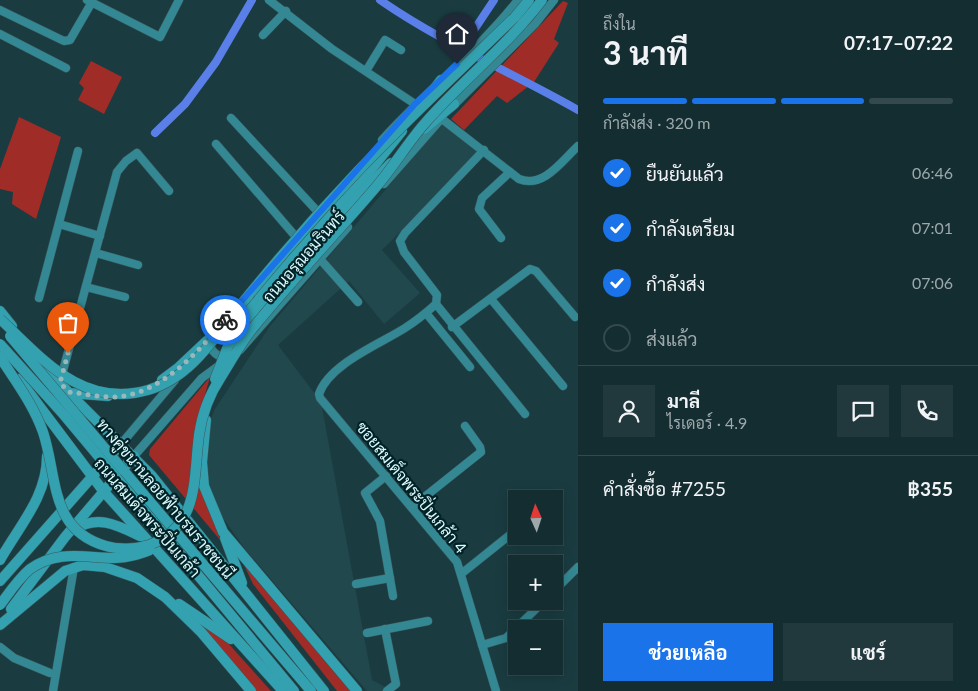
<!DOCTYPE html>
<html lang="th">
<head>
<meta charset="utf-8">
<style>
	:root { --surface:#142d31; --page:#21393d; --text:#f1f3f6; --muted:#9da8ab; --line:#33494d; --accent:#1a73e8 }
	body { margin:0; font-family:Lato,Sarabun,sans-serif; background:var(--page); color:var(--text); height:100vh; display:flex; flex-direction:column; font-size:19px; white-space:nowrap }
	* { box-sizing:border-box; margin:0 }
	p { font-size:16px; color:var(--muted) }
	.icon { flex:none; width:28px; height:28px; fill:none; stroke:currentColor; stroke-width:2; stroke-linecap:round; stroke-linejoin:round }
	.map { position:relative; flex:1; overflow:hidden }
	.details { display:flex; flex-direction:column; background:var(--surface); width:400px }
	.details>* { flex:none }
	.needle { width:32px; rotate:357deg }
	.tools { position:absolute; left:508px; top:490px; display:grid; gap:10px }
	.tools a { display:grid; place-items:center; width:55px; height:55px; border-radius:0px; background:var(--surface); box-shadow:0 2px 12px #0003,0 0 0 1px var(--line); font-size:25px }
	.pin { position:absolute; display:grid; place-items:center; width:42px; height:42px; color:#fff; margin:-51px -21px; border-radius:50% 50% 50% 0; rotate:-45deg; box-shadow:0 0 5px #0007 }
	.pin .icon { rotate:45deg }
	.courier { position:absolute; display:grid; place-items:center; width:50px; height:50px; margin:-25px; border:4px solid #1a73e8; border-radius:50%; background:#fff; color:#222; box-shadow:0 1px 6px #0007 }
	.headline em { font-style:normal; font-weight:700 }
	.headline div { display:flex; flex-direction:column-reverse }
	.headline { display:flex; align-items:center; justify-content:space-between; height:85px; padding:0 25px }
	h1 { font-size:32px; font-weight:700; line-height:38px }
	.bar { display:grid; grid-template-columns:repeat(4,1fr); gap:8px 5px; align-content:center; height:60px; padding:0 25px }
	.bar i { height:6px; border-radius:4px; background:var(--line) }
	.bar .active { background:var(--accent) }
	.bar p { grid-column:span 4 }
	.line { display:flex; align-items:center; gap:12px; padding:0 25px; border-top:1px solid var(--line) }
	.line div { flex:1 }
	.round { display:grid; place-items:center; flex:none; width:52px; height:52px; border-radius:0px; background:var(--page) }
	ol { padding:0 25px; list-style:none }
	li { display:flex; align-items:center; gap:15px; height:55px }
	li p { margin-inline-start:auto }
	li .icon { padding:5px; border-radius:50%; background:var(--accent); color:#fff; stroke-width:4 }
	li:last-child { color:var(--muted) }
	li i { width:28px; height:28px; border:2px solid var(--line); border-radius:50% }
	.primary-button { display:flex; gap:10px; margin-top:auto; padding:10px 25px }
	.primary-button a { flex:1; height:58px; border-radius:0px; background:var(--accent); color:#fff; font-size:20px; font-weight:700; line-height:58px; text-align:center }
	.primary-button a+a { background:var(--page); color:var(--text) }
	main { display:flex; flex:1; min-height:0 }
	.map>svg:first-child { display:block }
</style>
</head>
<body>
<main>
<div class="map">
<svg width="578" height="691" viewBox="0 0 578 691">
	<rect width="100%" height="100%" fill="#1a3c41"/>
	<polygon fill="#21484d" points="442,123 480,152 382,250 420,293 384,324 349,281 278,345 321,402 372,680 393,691 367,691 245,549 216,508 208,484 206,462 209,423 215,409 270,326"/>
	<g fill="#a02c28">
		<polygon points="563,1 568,3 554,39 559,43 534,82 507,103 497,96 464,130 451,119"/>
		<polygon points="91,61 122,77 104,114 78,100 84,88 79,83"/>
		<polygon points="19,117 61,137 36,219 12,204 13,192 0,189 0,169"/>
		<polygon points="210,377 201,409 202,493 221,541 149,455 150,449"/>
		<polygon points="244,565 352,691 337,691 253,584"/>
		<polygon points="199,623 228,643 271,691 256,691"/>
	</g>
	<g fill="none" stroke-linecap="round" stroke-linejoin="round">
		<g stroke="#5a7fe9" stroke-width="8">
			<path d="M 380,0 C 442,43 513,73 578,110"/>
			<polyline points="462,48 494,0"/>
			<polyline points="155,133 185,104 216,62 252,0"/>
		</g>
		<defs>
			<g id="minor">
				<polyline points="87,0 160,37 179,0"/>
				<polyline points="269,0 332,49 415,104"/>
				<polyline points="0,10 64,41 70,40 92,2"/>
				<polyline points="0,34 66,68"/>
				<polyline points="263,35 286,11"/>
				<polyline points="366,71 385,40 401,50"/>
				<polyline points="452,107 535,24 554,0"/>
				<polyline points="231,118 318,212"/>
				<path d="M 442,119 L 519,179 C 543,189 562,161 578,146"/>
				<path d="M 382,140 C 425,92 478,51 518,0"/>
				<polyline points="216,144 296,237"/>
				<path d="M 484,150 L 405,233 L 400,241 L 404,252 L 437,295 L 436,304 C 426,313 416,321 405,328 C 380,344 329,364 319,394 L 320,398 L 457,562 L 496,691"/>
				<polyline points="384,184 441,119"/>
				<polyline points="59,224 100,236"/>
				<polyline points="501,238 479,209 482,198 510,172"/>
				<polyline points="96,253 138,265"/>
				<polyline points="320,259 358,302"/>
				<polyline points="86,287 125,297"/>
				<polyline points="39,298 78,151"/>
				<polyline points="491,299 563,386"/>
				<polyline points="436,304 525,414"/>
				<polyline points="426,313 470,367"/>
				<polyline points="452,327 530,269 536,271 575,317"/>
				<path d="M 210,342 C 210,351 218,358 227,357"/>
				<polyline points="240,350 348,227"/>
				<polyline points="61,378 117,172 126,161 137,153 169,191"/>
				<polyline points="122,443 175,380"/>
				<polyline points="134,456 202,378 221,364"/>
				<polyline points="386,476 365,493 380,521 393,596"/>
				<polyline points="412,507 481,452 480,447 465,426"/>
				<polyline points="461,574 516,530"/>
				<polyline points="356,584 390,578"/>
				<polyline points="554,591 578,567"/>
				<polyline points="385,629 396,684 387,691"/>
				<polyline points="367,633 428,621"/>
				<polyline points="482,645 506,638 544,601"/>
				<polyline points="0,647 14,658 50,673"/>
				<polyline points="53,691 74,567"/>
			</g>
			<g id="major">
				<polyline points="429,96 441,80"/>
				<polyline points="424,129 454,104"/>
				<polyline points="0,311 12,326"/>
				<polyline points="239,319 366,176 402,131"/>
				<polyline points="242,327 353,202 391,163"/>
				<polyline points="44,364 69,393 152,476 324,691"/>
				<polyline points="19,379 104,492 283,691"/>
				<polyline points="162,380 178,368 210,338"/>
				<polyline points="69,393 108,396"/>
				<polyline points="206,420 202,462 204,486 223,532 357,691"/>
				<polyline points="123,470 311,691"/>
				<path d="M 74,530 C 97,514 117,525 140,536"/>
				<polyline points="225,538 242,583"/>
				<path d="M 0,560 C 19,526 47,497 47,456"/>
				<polyline points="192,568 294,691"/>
				<polyline points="0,581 122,443"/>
				<polyline points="179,604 231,639"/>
				<polyline points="11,609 65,537 134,456"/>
				<polyline points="0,625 65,571 83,565 105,567 137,578 165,597 201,632 251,691"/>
			</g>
		</defs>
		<use href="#minor" stroke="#395b5f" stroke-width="9"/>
		<use href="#major" stroke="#395b5f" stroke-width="11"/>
		<use href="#minor" stroke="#348893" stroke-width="8"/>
		<use href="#major" stroke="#33a1af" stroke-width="10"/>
		<defs>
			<g id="major-bridge">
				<path d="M 0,319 C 42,358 82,409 148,390 C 194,377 219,330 248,296 C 283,253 320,211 358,171 C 409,118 462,68 515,17 L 529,0"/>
				<polyline points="224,335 239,319"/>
				<polyline points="10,336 123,470"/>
				<polyline points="0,344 64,415 192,568"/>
				<path d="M 0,357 C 16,382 33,404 43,432 C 58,477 49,530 106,546 C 119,550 136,549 149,545 C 200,526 193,480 199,435 C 202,414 209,395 221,377 C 231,361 241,343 252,329 C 292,280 335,235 376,187 C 394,166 408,142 426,122 C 463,80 508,45 542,0"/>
				<polyline points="215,379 228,346 242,327"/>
				<path d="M 0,605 C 9,593 18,579 30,569 C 58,549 85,558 116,558 C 128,558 139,554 150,550"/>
			</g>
		</defs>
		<use href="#major-bridge" stroke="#395b5f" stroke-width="11" stroke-linecap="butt"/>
		<use href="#major-bridge" stroke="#33a1af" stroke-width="10"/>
	</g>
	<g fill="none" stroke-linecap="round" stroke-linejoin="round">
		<path stroke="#99b8bc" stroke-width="5" stroke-dasharray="0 9" d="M 68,353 L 60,383 L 69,392 C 87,394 106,399 124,396 C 165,389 199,351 225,320"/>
		<polyline stroke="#1a73e8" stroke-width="6" points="225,320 415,104 457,64"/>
	</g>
	<g text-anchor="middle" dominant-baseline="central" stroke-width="4.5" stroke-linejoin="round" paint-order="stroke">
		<g font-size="16" fill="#ddfafe" stroke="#002327">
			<text transform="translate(303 256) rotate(-49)">ถนนอรุณอมรินทร์</text>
			<text transform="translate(412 487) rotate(51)">ซอยสมเด็จพระปิ่นเกล้า 4</text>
			<text transform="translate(166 498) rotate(50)">ทางคู่ขนานลอยฟ้าบรมราชชนนี</text>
			<text transform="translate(148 517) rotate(49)">ถนนสมเด็จพระปิ่นเกล้า</text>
		</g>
	</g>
</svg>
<div class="tools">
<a><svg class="needle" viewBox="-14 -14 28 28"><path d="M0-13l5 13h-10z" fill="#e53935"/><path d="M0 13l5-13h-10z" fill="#9da8ab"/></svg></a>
<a>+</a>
<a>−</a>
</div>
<div class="pin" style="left:68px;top:353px;background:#ea580c"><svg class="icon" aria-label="bag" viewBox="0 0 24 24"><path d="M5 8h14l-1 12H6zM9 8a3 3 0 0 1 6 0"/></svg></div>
<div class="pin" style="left:457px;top:64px;background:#1f2937"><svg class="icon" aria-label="home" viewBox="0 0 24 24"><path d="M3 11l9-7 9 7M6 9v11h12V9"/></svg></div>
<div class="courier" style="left:225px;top:320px"><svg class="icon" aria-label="bike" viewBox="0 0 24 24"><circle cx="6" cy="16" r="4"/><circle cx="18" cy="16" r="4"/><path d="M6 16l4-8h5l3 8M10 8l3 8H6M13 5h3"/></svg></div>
</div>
<section class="details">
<div class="headline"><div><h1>3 นาที</h1><p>ถึงใน</p></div><em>07:17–07:22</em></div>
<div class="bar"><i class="active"></i><i class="active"></i><i class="active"></i><i></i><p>กำลังส่ง · 320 m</p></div>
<ol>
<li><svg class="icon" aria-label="check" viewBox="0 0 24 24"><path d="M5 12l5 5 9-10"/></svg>ยืนยันแล้ว<p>06:46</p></li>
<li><svg class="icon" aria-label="check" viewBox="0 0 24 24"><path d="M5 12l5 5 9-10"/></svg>กำลังเตรียม<p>07:01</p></li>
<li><svg class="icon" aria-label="check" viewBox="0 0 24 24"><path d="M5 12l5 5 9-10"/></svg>กำลังส่ง<p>07:06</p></li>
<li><i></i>ส่งแล้ว</li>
</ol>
<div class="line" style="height:90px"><a class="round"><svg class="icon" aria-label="person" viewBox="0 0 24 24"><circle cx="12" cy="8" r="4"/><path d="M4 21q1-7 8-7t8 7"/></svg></a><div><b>มาลี</b><p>ไรเดอร์ · 4.9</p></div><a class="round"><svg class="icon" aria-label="chat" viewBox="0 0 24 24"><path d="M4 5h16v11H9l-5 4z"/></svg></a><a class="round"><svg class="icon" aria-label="phone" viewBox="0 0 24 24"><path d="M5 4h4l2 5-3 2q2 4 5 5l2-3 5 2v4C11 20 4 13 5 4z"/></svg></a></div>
<div class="line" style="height:65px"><div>คำสั่งซื้อ #7255</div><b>฿355</b></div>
<div class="primary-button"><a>ช่วยเหลือ</a><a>แชร์</a></div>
</section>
</main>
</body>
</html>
